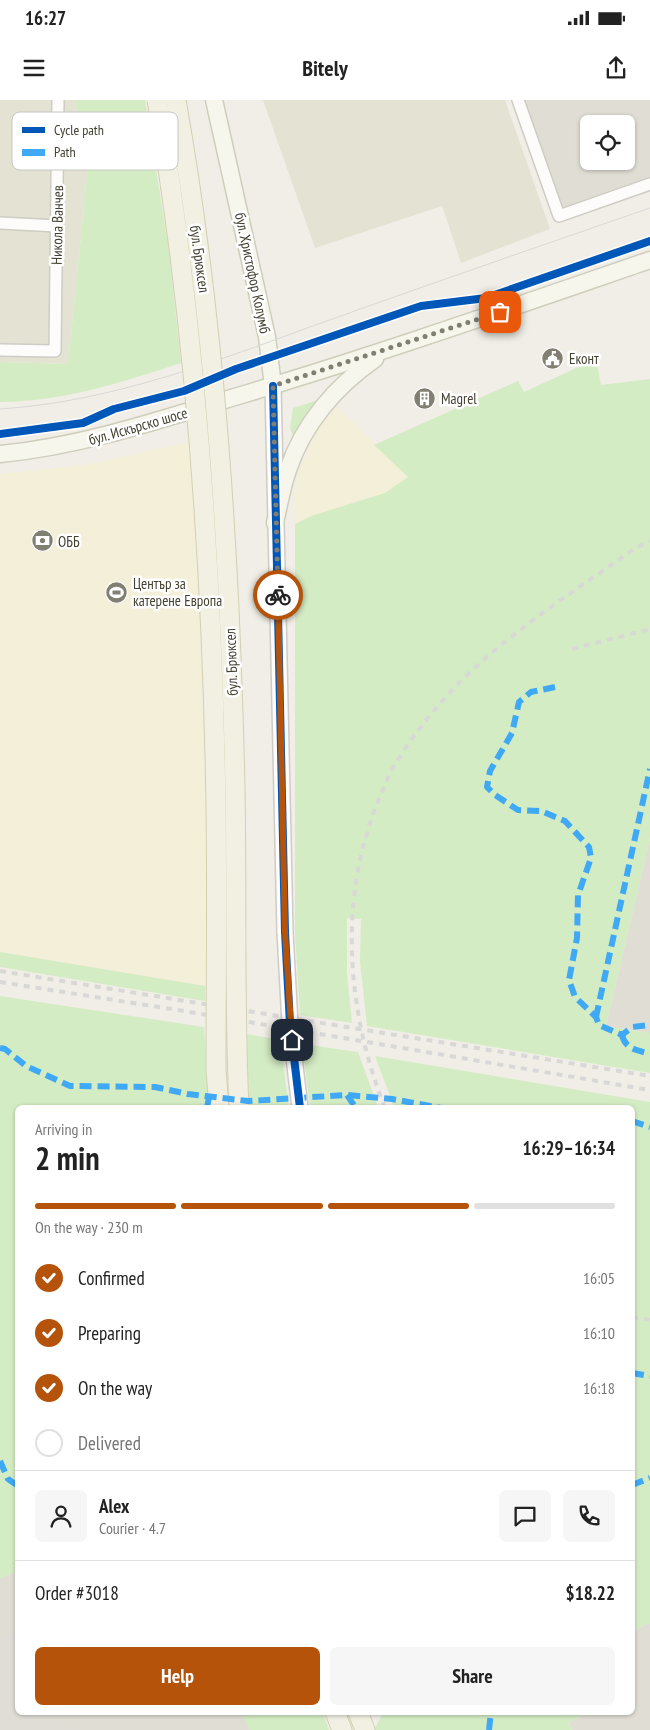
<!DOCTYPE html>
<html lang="en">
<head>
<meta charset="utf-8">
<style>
	:root { --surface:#fff; --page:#f6f6f6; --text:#222; --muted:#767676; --line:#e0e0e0; --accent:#b45309 }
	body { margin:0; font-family:"PT Sans Narrow",sans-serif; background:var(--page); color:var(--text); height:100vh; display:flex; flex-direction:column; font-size:19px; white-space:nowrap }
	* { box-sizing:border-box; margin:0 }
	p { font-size:16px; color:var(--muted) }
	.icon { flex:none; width:28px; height:28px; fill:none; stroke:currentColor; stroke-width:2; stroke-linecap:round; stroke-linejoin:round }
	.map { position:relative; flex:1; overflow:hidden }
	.details { position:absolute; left:15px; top:1005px; width:620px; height:610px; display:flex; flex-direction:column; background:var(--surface); border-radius:8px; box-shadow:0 1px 4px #0004 }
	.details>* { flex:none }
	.fabs { position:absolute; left:580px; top:15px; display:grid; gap:10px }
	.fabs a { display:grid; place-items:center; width:55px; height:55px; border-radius:8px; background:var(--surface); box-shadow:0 1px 4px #0004; font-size:25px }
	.pin { position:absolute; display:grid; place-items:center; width:42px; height:42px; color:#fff; margin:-21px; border-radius:10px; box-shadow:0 2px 8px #0006 }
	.courier { position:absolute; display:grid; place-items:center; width:50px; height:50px; margin:-25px; border:4px solid #b45309; border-radius:50%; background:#fff; color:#222; box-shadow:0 1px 6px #0007 }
	.head em { font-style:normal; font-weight:700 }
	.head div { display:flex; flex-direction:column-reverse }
	.head { display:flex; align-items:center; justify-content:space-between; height:85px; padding:0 20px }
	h1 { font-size:32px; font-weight:700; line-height:38px }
	.bar { display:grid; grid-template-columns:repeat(4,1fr); gap:8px 5px; align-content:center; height:60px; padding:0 20px }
	.bar i { height:6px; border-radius:4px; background:var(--line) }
	.bar .on { background:var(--accent) }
	.bar p { grid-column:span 4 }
	.line { display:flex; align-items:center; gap:12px; padding:0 20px; border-top:1px solid var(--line) }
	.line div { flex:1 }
	.round { display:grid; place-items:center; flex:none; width:52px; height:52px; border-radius:8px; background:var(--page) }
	ol { padding:0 20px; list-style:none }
	li { display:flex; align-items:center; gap:15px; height:55px }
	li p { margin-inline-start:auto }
	li .icon { padding:5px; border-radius:50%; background:var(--accent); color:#fff; stroke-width:4 }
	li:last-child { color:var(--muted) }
	li i { width:28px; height:28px; border:2px solid var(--line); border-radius:50% }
	.button { display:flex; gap:10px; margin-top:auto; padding:10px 20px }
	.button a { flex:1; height:58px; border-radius:8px; background:var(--accent); color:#fff; font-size:20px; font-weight:700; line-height:58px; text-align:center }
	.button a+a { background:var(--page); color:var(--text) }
	.status { display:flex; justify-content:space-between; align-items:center; height:35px; padding:0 25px; background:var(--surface); direction:ltr }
	.status svg { height:14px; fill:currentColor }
	header { display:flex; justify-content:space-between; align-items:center; height:65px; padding:0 20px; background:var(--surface); font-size:22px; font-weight:700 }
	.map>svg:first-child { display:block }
</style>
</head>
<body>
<div class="status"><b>16:27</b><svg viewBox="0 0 49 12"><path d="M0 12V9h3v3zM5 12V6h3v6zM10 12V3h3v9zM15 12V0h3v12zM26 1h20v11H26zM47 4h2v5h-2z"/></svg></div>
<header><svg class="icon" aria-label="menu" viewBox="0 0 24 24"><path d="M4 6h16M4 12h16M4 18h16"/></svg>Bitely<svg class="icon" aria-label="share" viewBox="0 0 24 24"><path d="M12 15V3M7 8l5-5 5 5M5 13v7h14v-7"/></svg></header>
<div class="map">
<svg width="650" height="1630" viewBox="0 0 650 1630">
	<rect width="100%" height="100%" fill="#f0eee6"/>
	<g fill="#e4e3d3">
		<polygon points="0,0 76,0 77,11 93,17 68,264 0,262"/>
		<polygon points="263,0 505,0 550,129 461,163 442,106 315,148"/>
	</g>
	<g fill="#f4efd8">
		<polygon points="336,306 409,377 385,393 311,416 295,424 293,402 297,377 313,337"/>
		<polygon points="189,342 197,446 205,686 205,886 0,852 0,374 90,364"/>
	</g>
	<g fill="#e0ddd5" fill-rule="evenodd">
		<path d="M 518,0 L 650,0 L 650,84 L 559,116 ZM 589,24 L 626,24 L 626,61 L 589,61 Z"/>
		<polygon points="650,738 650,933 606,926"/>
		<polygon points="17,1471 18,1612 307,1613 304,1630 0,1630 0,1478"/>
		<polygon points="650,1523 650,1630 572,1630 569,1622 584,1615 583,1613 632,1612 633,1530"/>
	</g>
	<g fill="#d4ecc4">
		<path d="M 76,0 L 145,0 L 169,151 L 181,263 C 123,282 62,302 0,302 L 0,262 L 68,264 L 93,17 L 77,11 Z"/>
		<polygon points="596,259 601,285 650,279 650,738 606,926 650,933 650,973 367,926 360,861 361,819 347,818 347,874 352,923 300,915 295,832 295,424 311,416 385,393 408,377 374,345 518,281 524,292"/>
		<polygon points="321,299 294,339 290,328 293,308"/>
		<polygon points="0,852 205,886 205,901 0,867"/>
		<polygon points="0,896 204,927 209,1007 18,1008 18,1471 0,1478"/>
		<polygon points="247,934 280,940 289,1007 249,1007"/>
		<polygon points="302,944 358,952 378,1007 310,1007"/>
		<polygon points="375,956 650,1002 650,1523 633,1530 632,1008 394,1007"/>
		<polygon points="583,1612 584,1615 569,1622 572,1630 374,1630 383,1613"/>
		<polygon points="242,1613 323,1613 329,1630 249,1630"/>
	</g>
	<polygon fill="#dfddd6" points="17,1533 18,1612 71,1613 77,1630 0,1630 0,1539"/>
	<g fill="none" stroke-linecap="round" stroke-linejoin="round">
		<defs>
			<g id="minor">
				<polyline points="518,0 559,116 650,84"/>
				<polyline points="0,123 57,126"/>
				<polyline points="0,250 55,251 58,0"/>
			</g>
			<polyline id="tertiary" points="273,286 285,832"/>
			<g id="secondary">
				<polyline points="214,0 267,237 273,286"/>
				<path d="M 0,354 C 82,346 159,320 238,296 C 376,255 513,207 650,160"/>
				<path d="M 275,423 C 279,405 282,387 288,370 C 303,324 336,286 375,259"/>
			</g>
			<g id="primary">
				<polyline points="335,1612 342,1630"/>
				<polyline points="358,1612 365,1630"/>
			</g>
		</defs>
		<use href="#minor" stroke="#ceccc4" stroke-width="14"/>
		<use href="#tertiary" stroke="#ceccc4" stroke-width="18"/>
		<use href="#secondary" stroke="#cfcebd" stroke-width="19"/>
		<use href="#primary" stroke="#d3d0b2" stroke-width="21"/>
		<use href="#minor" stroke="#fdfcfb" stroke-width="11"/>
		<use href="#tertiary" stroke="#fdfcfb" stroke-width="15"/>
		<use href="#secondary" stroke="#f6f6ed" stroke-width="16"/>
		<use href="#primary" stroke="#f1f0e2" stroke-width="19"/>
		<path stroke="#d8d8d7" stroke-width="1" d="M 0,309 C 111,302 217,261 321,223 C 430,184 540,146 650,108"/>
		<g stroke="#d8d8d7" stroke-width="4" stroke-dasharray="6 6" stroke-linecap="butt">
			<polyline points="572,549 650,529"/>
			<polyline points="0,871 650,976"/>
			<polyline points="0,882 184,911 650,990"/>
			<path d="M 385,1008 C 346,910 338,797 379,699 C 384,689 387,677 393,668 C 412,636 437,605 463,579 C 514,529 576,490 634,449 L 650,441"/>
			<polyline points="632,1217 650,1220"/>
		</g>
		<defs>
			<polyline id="tertiary-bridge" points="285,832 290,924 300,1008"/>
			<g id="primary-bridge">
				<path d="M 157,0 C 194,217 210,437 215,657 C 218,761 216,866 216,970 L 219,1008"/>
				<path d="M 176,0 C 216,226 230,458 235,688 C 237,794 234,901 239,1008"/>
			</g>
		</defs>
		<use href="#tertiary-bridge" stroke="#ceccc4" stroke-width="18" stroke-linecap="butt"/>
		<use href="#primary-bridge" stroke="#d3d0b2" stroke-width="21" stroke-linecap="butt"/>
		<use href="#tertiary-bridge" stroke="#fdfcfb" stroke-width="15"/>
		<use href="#primary-bridge" stroke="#f1f0e2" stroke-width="19"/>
		<g stroke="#3fa9f5" stroke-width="6" stroke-dasharray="12 6" stroke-linecap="butt">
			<polyline points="555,587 531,592 519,602 512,633 490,671 487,687 495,695 518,710 541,711 565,721 589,747 591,758 578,795 577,838 569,880 575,897 596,917 599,925 622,935 632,927 650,925"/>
			<polyline points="596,917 650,669"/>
			<path d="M 622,935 C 625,949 637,950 650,954"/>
			<polyline points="0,948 5,949 26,966 70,986 155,987 188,994 248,1001 347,995 392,999 441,1008"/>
			<polyline points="347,995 356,1008"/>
			<polyline points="207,1008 209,997"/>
			<polyline points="632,1021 650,1027"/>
			<polyline points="632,1273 650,1276"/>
			<polyline points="0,1361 8,1379 18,1386"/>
			<polyline points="632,1385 650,1378"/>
			<polyline points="489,1630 491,1612"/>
		</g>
		<defs>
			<g id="cycleway">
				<polyline points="273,286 285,832 290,924 300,1008"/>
				<polyline points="0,334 83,323 114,309 184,291 236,269 421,206 486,198 650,141"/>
			</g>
		</defs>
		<use href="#cycleway" stroke="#fff" stroke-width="11"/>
		<use href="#cycleway" stroke="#0057b8" stroke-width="8"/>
	</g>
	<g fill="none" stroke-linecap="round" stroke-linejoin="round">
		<polyline stroke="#817e72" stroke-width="5" stroke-dasharray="0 9" points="278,495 273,286 500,212"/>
		<polyline stroke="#b45309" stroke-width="6" points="278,495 285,832 292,940"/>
	</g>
	<defs>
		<symbol id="civic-disc" viewBox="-11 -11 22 22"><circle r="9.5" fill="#817e72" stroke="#fff"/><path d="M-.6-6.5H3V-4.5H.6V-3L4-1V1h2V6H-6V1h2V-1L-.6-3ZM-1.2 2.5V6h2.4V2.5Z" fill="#fff"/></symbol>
		<symbol id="building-disc" viewBox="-11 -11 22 22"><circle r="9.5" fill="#817e72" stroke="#fff"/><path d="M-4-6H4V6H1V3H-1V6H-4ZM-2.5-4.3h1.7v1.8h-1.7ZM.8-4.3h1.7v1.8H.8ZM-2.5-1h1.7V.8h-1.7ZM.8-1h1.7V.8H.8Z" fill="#fff"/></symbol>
		<symbol id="bank-disc" viewBox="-11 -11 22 22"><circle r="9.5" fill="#817e72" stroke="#fff"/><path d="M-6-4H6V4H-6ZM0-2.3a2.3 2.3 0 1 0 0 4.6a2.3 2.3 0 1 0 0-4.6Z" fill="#fff"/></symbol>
		<symbol id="stadium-disc" viewBox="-11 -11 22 22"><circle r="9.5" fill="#817e72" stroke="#fff"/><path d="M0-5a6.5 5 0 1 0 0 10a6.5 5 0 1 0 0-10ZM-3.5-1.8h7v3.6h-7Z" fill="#fff"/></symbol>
	</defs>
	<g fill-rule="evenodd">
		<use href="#civic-disc" x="540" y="246" width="25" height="25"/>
		<use href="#building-disc" x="412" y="286" width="25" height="25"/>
		<use href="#bank-disc" x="30" y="428" width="25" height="25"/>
		<use href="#stadium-disc" x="104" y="480" width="25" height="25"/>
	</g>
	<g text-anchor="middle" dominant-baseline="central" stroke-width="5" stroke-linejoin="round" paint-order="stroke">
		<g font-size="15" fill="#454233" stroke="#fff">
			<text transform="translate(57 125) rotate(-89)">Никола Ванчев</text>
			<text transform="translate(200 159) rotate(82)">бул. Брюксел</text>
			<text transform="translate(253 173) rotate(78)">бул. Христофор Колумб</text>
			<text transform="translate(138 326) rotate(-16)">бул. Искърско шосе</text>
			<text transform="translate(231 562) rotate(-92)">бул. Брюксел</text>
		</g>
		<g font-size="15" fill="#454233" stroke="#fff" text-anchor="start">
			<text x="569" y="258">Еконт</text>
			<text x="441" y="298">Magrel</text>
			<text x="58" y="441">ОББ</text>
			<text x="133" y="483">Център за<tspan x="133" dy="17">катерене Европа</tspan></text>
		</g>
	</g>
	<rect x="12" y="12" width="166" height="58" rx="8" fill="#fff" stroke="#c7c6c2" stroke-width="1"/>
	<rect x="22" y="27" width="23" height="6" fill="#0057b8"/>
	<rect x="22" y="49" width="23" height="7" fill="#3fa9f5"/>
	<g font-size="14" fill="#454233">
		<text x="54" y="35">Cycle path</text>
		<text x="54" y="57">Path</text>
	</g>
</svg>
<div class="fabs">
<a><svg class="icon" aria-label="locate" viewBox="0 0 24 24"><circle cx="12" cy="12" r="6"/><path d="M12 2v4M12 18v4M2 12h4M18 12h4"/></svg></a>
</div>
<div class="pin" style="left:500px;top:212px;background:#ea580c"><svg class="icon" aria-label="bag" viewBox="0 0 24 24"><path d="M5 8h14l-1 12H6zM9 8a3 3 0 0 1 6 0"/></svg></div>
<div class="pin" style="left:292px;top:940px;background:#1f2937"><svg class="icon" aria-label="home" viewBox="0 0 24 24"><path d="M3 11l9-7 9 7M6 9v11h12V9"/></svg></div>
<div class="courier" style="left:278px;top:495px"><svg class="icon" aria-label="bike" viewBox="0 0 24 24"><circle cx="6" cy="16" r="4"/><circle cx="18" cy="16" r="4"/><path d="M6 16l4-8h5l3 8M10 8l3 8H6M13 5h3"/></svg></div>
<section class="details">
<div class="head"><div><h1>2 min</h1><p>Arriving in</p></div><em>16:29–16:34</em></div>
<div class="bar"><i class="on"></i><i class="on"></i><i class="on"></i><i></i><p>On the way · 230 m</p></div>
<ol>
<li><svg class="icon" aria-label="check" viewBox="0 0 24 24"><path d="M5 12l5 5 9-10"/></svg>Confirmed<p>16:05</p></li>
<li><svg class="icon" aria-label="check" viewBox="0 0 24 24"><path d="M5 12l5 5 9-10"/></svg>Preparing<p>16:10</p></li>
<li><svg class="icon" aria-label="check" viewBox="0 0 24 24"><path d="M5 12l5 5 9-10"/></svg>On the way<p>16:18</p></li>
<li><i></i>Delivered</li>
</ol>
<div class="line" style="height:90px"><a class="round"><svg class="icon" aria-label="person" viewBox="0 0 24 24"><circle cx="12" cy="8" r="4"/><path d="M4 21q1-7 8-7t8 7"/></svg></a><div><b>Alex</b><p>Courier · 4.7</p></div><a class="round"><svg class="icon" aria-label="chat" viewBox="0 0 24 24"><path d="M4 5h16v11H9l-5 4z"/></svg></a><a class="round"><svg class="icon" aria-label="phone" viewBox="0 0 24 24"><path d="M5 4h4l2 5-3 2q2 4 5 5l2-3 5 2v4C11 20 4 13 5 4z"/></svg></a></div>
<div class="line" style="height:65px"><div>Order #3018</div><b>$18.22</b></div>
<div class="button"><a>Help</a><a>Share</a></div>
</section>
</div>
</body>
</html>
